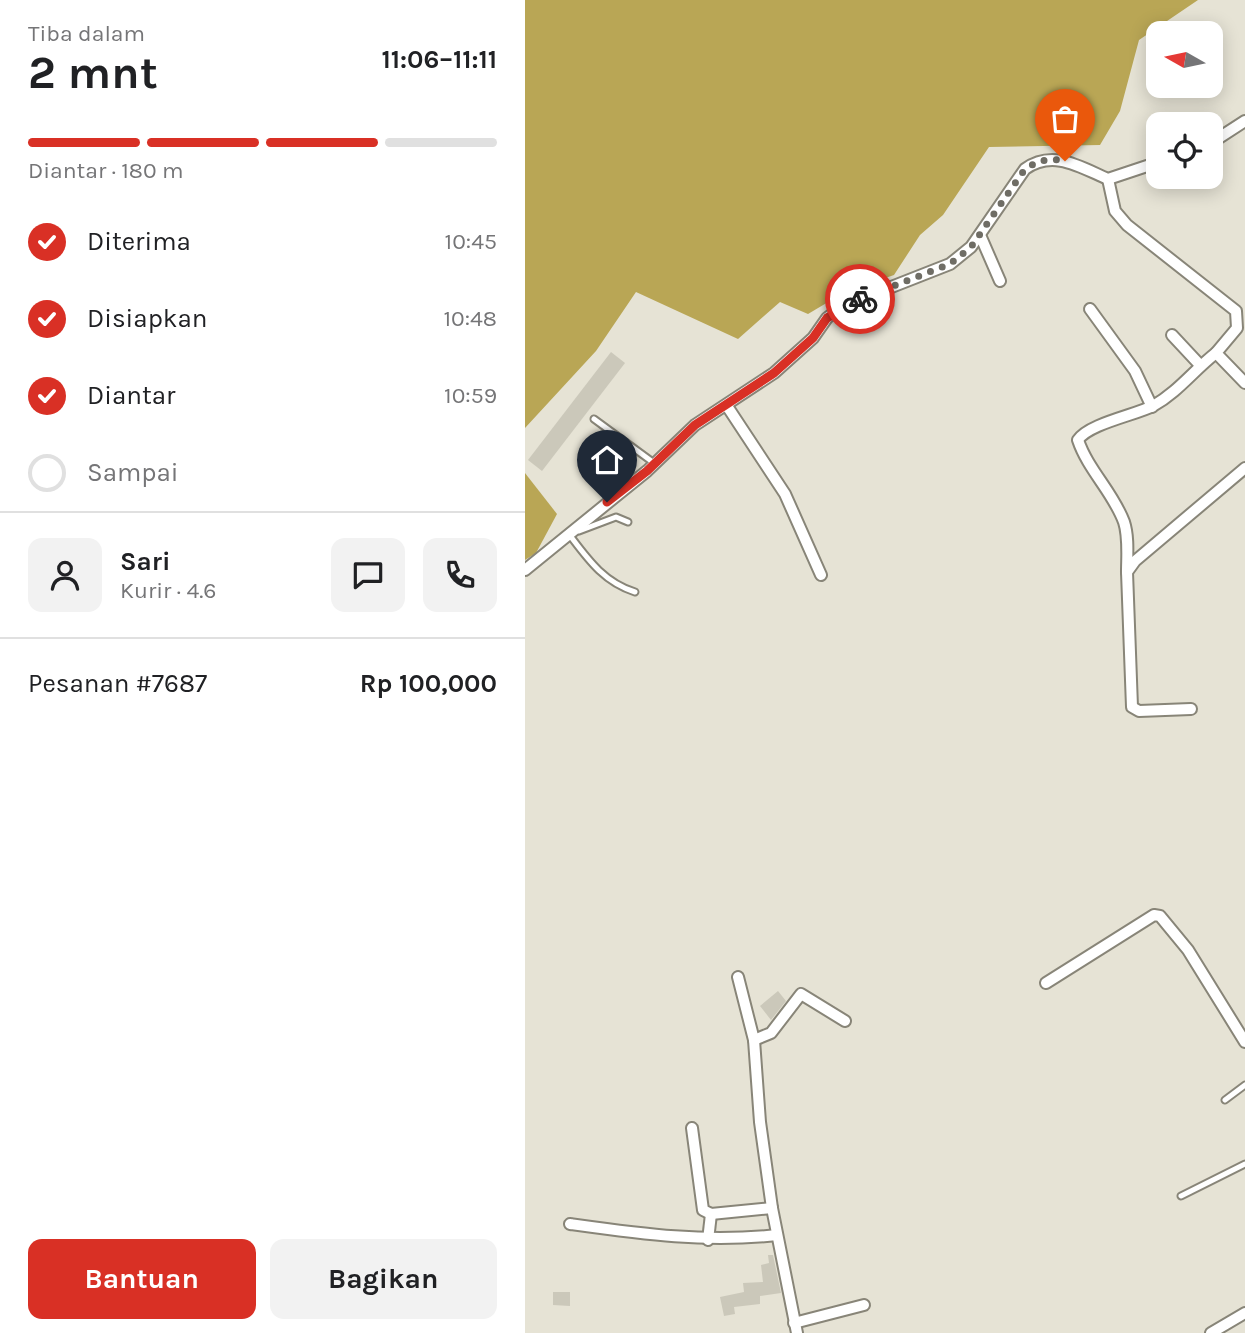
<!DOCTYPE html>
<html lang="id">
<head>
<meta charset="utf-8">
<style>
	:root { --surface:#fff; --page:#f2f2f2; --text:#202124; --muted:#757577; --line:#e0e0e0; --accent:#d93025 }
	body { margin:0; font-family:Karla,sans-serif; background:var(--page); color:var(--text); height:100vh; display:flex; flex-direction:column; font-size:26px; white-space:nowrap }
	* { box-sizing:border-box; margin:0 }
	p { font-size:23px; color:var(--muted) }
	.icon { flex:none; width:38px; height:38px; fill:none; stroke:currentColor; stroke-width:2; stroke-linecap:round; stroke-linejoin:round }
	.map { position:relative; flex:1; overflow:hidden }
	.details { display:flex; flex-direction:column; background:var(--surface); width:525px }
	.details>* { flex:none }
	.needle { width:46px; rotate:279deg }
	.fabs { position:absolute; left:621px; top:21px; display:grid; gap:14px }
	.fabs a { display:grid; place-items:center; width:77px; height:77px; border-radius:14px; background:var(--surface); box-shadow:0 4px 18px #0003; font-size:35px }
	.pin { position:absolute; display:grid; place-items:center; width:60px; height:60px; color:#fff; margin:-72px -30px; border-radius:50% 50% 50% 0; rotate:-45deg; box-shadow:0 0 7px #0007 }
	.pin .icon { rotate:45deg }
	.courier { position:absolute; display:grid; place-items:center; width:70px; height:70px; margin:-35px; border:5px solid #d93025; border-radius:50%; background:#fff; color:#222; box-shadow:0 2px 9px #0007 }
	.head em { font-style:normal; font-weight:700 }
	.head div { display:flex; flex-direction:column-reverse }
	.head { display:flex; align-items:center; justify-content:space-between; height:119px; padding:0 28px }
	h1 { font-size:46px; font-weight:700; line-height:52px }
	.bar { display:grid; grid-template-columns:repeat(4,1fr); gap:10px 7px; align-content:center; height:84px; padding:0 28px }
	.bar i { height:9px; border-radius:5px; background:var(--line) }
	.bar .on { background:var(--accent) }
	.bar p { grid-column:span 4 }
	.line { display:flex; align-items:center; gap:18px; padding:0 28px; border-top:2px solid var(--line) }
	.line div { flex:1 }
	.round { display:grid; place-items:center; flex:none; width:74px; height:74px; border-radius:14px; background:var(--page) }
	ol { padding:0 28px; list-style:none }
	li { display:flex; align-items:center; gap:21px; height:77px }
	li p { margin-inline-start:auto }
	li .icon { padding:7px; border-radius:50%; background:var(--accent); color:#fff; stroke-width:4 }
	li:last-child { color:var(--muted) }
	li i { width:38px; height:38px; border:4px solid var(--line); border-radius:50% }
	.action { display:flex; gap:14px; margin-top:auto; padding:14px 28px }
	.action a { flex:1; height:80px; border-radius:14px; background:var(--accent); color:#fff; font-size:28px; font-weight:700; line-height:80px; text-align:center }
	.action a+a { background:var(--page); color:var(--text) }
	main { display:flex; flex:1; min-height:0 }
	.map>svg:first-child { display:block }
</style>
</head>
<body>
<main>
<section class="details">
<div class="head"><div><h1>2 mnt</h1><p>Tiba dalam</p></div><em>11:06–11:11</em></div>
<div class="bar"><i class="on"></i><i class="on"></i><i class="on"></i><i></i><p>Diantar · 180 m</p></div>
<ol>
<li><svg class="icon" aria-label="check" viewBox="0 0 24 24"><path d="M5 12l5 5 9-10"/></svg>Diterima<p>10:45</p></li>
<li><svg class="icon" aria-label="check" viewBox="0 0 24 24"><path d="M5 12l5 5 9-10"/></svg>Disiapkan<p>10:48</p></li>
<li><svg class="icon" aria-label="check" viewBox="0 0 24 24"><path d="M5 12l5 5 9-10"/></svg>Diantar<p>10:59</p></li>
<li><i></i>Sampai</li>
</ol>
<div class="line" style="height:126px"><a class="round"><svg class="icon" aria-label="person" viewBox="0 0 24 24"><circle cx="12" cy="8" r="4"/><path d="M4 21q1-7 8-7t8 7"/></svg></a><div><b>Sari</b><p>Kurir · 4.6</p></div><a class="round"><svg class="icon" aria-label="chat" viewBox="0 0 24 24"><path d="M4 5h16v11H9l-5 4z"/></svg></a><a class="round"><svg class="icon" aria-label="phone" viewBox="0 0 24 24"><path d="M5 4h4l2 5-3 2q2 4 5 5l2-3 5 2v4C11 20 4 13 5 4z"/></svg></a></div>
<div class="line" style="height:91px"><div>Pesanan #7687</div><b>Rp 100,000</b></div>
<div class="action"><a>Bantuan</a><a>Bagikan</a></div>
</section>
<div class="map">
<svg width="720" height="1333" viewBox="0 0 720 1333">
	<rect width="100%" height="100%" fill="#e6e3d5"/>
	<g fill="#b9a655">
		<polygon points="0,0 673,0 614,40 595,111 575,145 464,147 418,215 395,235 369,275 320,292 283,314 255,302 213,339 111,292 71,351 0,428"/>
		<polygon points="0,473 32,514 11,553 0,560"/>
	</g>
	<g fill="#cbc8ba">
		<polygon points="86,352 100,363 17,471 3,460"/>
		<polygon points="253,991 261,1001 246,1020 235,1006"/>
		<polygon points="243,1255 248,1255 256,1293 235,1296 235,1304 209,1307 210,1314 199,1316 195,1297 219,1292 218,1283 238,1282 236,1265 244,1263"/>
		<polygon points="28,1292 45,1292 45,1306 28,1305"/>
	</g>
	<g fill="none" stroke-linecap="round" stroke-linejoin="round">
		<defs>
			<g id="lane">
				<polyline points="69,419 129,463"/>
				<polyline points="54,531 91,517 103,522"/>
				<path d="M 43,533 C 62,558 78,582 110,592"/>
				<polyline points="700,1100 720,1085"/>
				<polyline points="656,1196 720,1164"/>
			</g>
			<g id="street">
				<polyline points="686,143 720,121"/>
				<polyline points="583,179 590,211 602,225 711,311 712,328 691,353 720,383"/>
				<polyline points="455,235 475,281"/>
				<polyline points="565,309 610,371 627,407"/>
				<polyline points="647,335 675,365"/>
				<polyline points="202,406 260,494 296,575"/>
				<path d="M 0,570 L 122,471 L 170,425 L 249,373 L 288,338 L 302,318 L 318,306 L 425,264 L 446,247 L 500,169 C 528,149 555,167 583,179 L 634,162"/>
				<path d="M 602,572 C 602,557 604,537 599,522 C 588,492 563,470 553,440 C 563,424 610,415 628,406 C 653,392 669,370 691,353"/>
				<polyline points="666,709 614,711 607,707 602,572 610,561 720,468"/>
				<polyline points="213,977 229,1040 235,1122 247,1208 272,1333"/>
				<polyline points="521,983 629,915 635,916 663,950 720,1042"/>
				<polyline points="229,1040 246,1033 276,994 320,1021"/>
				<polyline points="167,1128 178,1210 186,1214 247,1208"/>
				<path d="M 45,1224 C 117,1234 180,1243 252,1235"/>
				<polyline points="183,1240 186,1214"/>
				<polyline points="269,1323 339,1305"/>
				<polyline points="686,1333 720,1313"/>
			</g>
		</defs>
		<use href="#lane" stroke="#888578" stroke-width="9"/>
		<use href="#street" stroke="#888578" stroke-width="14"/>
		<use href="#lane" stroke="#fff" stroke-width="5"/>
		<use href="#street" stroke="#fff" stroke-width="10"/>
	</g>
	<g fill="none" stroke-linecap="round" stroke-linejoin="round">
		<path stroke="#6f6d65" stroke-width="7" stroke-dasharray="0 12.6" d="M 335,299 L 425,264 L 446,247 L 500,169 C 514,160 523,158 540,161"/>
		<polyline stroke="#d93025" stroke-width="9" points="82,502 122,471 170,425 249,373 288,338 302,318 335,299"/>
	</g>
</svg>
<div class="fabs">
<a><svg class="needle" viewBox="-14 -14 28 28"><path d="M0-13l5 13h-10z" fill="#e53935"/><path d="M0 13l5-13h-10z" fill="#757577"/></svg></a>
<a><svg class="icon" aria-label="locate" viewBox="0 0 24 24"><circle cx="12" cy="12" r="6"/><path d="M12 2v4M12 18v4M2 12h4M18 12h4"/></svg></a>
</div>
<div class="pin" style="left:540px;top:161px;background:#ea580c"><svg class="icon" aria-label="bag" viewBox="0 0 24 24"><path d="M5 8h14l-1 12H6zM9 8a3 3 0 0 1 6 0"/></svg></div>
<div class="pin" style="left:82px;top:502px;background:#1f2937"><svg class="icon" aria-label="home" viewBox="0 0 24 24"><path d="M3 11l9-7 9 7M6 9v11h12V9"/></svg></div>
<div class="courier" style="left:335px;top:299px"><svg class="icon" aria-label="bike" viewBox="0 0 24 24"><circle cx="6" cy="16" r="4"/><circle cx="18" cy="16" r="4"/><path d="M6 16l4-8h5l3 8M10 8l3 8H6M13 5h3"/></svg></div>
</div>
</main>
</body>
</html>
